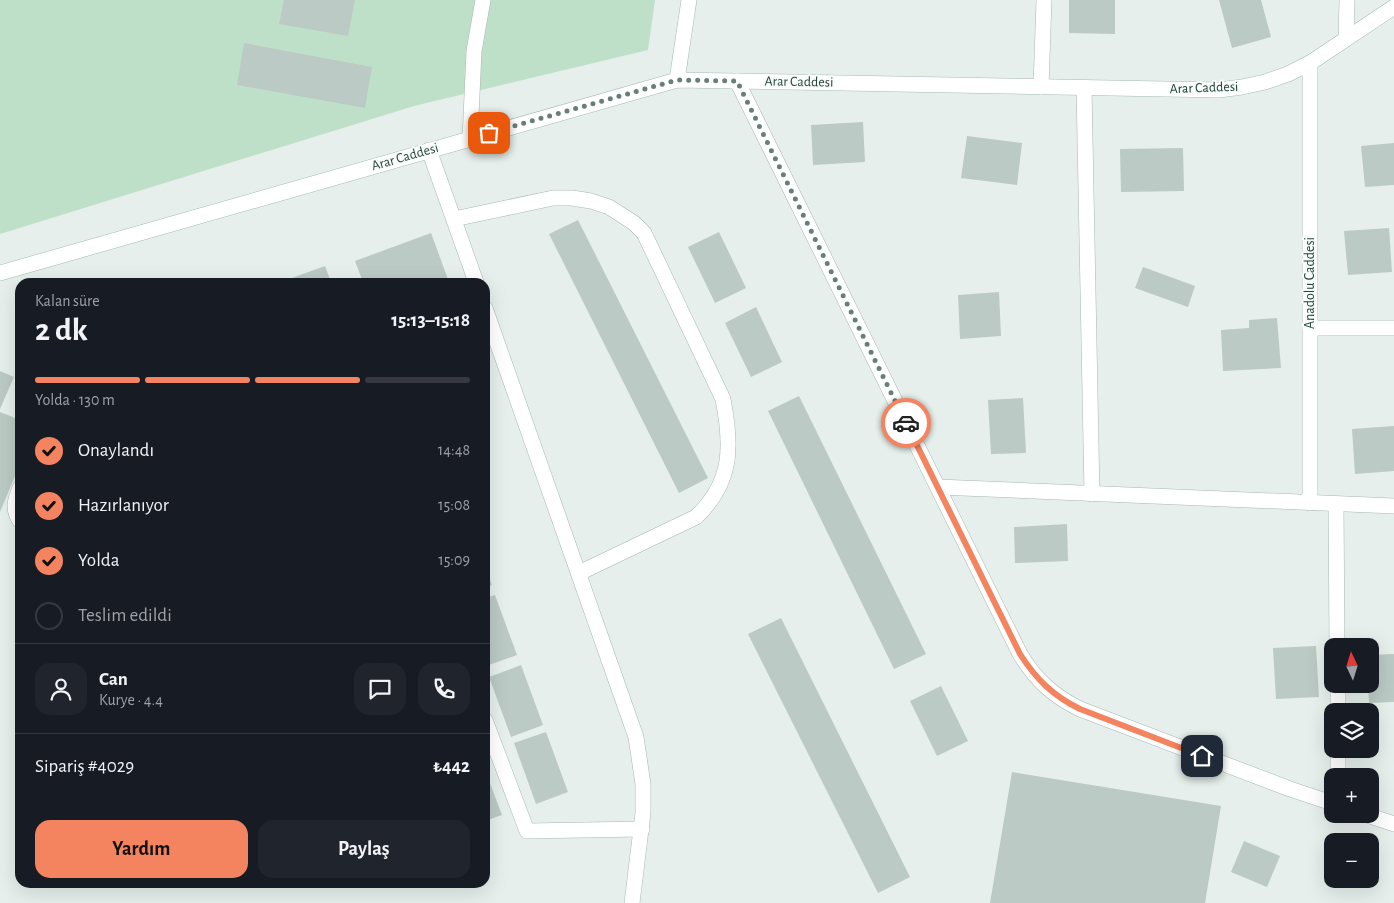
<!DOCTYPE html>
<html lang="tr">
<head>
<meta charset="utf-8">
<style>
	:root { --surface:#171b24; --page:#20242c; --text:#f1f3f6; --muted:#9ea1a6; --line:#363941; --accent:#f4845f }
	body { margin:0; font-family:"Alegreya Sans",sans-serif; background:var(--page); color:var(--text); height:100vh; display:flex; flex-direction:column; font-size:19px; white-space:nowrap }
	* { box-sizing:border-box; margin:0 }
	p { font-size:16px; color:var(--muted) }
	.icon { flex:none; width:28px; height:28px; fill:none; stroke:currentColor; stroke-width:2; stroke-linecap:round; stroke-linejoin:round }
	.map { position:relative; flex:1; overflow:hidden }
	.panel { position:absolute; left:15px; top:278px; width:475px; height:610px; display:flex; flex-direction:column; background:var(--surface); border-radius:15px; box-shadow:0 5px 20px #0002 }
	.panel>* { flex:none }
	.needle { width:32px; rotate:356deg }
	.controls { position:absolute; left:1324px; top:638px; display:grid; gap:10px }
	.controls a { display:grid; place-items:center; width:55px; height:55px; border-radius:10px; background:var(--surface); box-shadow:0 5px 20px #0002; font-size:25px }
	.pin { position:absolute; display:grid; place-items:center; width:42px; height:42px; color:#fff; margin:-21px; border-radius:10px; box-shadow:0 2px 8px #0006 }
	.courier { position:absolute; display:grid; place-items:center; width:50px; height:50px; margin:-25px; border:4px solid #f4845f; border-radius:50%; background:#fff; color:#222; box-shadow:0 1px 6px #0007 }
	.headline em { font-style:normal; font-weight:600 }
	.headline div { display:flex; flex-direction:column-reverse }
	.headline { display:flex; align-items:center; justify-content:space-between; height:85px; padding:0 20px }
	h1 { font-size:32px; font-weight:600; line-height:38px }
	.bar { display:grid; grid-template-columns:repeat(4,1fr); gap:8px 5px; align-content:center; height:60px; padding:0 20px }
	.bar i { height:6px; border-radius:4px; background:var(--line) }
	.bar .active { background:var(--accent) }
	.bar p { grid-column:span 4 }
	.line { display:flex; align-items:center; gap:12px; padding:0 20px; border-top:1px solid var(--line) }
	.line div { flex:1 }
	.round { display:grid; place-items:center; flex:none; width:52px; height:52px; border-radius:15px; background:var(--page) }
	ol { padding:0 20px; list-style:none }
	li { display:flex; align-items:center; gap:15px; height:55px }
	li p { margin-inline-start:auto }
	li .icon { padding:5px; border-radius:50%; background:var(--accent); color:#111; stroke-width:4 }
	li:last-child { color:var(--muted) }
	li i { width:28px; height:28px; border:2px solid var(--line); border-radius:50% }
	.cta { display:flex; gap:10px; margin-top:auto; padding:10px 20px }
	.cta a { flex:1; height:58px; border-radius:15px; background:var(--accent); color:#111; font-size:20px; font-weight:600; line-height:58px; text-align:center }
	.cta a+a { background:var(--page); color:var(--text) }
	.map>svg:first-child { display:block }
</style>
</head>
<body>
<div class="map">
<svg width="1394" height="903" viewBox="0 0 1394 903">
	<rect width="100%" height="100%" fill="#e6efeb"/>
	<polygon fill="#bfe0c8" points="0,0 655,0 648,50 414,106 0,234"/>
	<g fill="#bbcac4">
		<polygon points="284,0 355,0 348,36 279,24"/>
		<polygon points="1069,0 1115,0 1115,34 1069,33"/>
		<polygon points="1219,0 1261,0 1271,37 1232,48"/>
		<polygon points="244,43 372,67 365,108 237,85"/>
		<polygon points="863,122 865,162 813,165 811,125"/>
		<polygon points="967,136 1022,143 1017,185 961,178"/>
		<polygon points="1394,143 1394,185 1365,187 1361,146"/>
		<polygon points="1183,148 1184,191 1121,192 1120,149"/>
		<polygon points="578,220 708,478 679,493 549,234"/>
		<polygon points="1389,228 1392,272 1348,275 1344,231"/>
		<polygon points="719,232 746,288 715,303 688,247"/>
		<polygon points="431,233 449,282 363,282 355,261"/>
		<polygon points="325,266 331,282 281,282"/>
		<polygon points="1143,267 1195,286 1188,307 1135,288"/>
		<polygon points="999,292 1001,336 960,339 958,295"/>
		<polygon points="756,307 782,362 751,377 725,323"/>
		<polygon points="1277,318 1281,368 1223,371 1221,330 1249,328 1249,320"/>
		<polygon points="0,371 14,377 0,409"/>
		<polygon points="799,396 926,654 894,669 768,411"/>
		<polygon points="1023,398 1026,453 991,454 988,400"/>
		<polygon points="0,412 20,420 20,464 0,512"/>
		<polygon points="1394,426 1394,471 1355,474 1352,429"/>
		<polygon points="1067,524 1068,561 1015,563 1014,527"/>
		<polygon points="485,568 492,585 485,588"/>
		<polygon points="495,595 517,655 486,666 485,598"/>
		<polygon points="781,618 910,877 878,893 748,634"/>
		<polygon points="1316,646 1319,697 1276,699 1273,648"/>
		<polygon points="1394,654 1394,702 1369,703 1368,684 1370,684 1370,655"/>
		<polygon points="521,665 543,725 511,737 489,677"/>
		<polygon points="941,686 968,741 937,756 910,701"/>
		<polygon points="546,732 568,792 536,804 514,743"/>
		<polygon points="485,770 502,815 485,821"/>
		<polygon points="1012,772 1221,806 1205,903 990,903"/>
		<polygon points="1244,841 1280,856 1267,887 1231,872"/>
	</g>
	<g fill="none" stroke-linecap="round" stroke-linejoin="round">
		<defs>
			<g id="street">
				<polyline points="1346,39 1347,0"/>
				<polyline points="677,80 689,0"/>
				<path d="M 737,81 L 1020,654 C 1035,679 1053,696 1080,709 L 1290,789 L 1332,803"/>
				<polyline points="1041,87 1044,0"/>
				<polyline points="1084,88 1092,494"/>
				<polyline points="470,139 474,51 483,0"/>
				<polyline points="429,150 476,282"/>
				<path d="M 454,219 L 553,198 L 572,198 L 591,201 L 609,207 L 634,223 L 644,233 L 723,399 C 732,446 733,482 696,517 L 579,573"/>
				<polyline points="485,308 636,737 643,784 643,813 632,903"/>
				<polyline points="1310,328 1394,328"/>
				<polyline points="938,487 1394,506"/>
				<path d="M 20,488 C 15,500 12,509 20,521"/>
				<polyline points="1310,503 1310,63"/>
				<polyline points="1336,504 1337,646"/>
				<polyline points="1338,684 1338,711"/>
				<polyline points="485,720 527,831 642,829"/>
				<polyline points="1338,749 1338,776"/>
				<polyline points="1364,814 1394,824"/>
			</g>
			<polyline id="secondary" points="0,273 677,80 1219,90 1242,87 1265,82 1288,74 1310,63 1394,7"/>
		</defs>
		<use href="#street" stroke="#a8b8b2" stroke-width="16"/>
		<use href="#secondary" stroke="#a4bbb3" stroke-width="16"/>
		<use href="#street" stroke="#fff" stroke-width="15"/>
		<use href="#secondary" stroke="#fff" stroke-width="15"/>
	</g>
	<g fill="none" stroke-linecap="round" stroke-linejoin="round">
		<polyline stroke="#687f78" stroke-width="5" stroke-dasharray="0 9" points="489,133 677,80 737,81 906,423"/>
		<path stroke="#f4845f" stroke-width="6" d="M 906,423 L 1020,654 C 1036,679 1053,696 1080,709 L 1202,756"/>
	</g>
	<g text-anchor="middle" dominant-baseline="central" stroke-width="4" stroke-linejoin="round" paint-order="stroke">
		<g font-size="14" fill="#24423a" stroke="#f7fbf9">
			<text transform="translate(799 82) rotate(1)">Arar Caddesi</text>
			<text transform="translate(1204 88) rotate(-2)">Arar Caddesi</text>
			<text transform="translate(405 157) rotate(-16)">Arar Caddesi</text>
			<text transform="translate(1310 283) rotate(-90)">Anadolu Caddesi</text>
		</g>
	</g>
</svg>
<div class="controls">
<a><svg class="needle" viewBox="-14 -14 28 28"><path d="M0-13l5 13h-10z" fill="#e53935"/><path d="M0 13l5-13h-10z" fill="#9ea1a6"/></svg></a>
<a><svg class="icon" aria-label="layers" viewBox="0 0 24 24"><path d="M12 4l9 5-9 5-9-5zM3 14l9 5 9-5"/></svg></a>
<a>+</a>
<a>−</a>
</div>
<div class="pin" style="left:489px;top:133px;background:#ea580c"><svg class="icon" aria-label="bag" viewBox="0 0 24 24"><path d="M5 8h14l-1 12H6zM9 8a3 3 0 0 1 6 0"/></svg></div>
<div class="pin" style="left:1202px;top:756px;background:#1f2937"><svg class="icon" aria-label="home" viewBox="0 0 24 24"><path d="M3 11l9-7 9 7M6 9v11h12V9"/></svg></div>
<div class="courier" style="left:906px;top:423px"><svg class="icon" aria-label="car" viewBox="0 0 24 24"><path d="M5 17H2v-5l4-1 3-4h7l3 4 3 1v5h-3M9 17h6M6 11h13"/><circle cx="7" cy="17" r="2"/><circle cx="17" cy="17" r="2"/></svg></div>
<section class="panel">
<div class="headline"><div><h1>2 dk</h1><p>Kalan süre</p></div><em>15:13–15:18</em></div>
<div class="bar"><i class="active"></i><i class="active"></i><i class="active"></i><i></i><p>Yolda · 130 m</p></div>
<ol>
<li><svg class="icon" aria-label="check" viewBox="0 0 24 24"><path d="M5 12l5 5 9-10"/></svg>Onaylandı<p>14:48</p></li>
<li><svg class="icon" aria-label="check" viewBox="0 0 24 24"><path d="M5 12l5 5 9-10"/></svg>Hazırlanıyor<p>15:08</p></li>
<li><svg class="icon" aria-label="check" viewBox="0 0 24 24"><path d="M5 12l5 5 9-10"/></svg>Yolda<p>15:09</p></li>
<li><i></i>Teslim edildi</li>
</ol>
<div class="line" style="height:90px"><a class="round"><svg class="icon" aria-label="person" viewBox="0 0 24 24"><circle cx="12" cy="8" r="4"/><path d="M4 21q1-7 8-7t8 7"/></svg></a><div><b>Can</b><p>Kurye · 4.4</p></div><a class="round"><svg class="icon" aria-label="chat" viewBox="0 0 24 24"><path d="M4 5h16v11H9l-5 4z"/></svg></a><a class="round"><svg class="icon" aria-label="phone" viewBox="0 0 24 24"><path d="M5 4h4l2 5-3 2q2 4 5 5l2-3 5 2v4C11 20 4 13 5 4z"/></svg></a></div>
<div class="line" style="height:65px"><div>Sipariş #4029</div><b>₺442</b></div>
<div class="cta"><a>Yardım</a><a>Paylaş</a></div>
</section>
</div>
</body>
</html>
